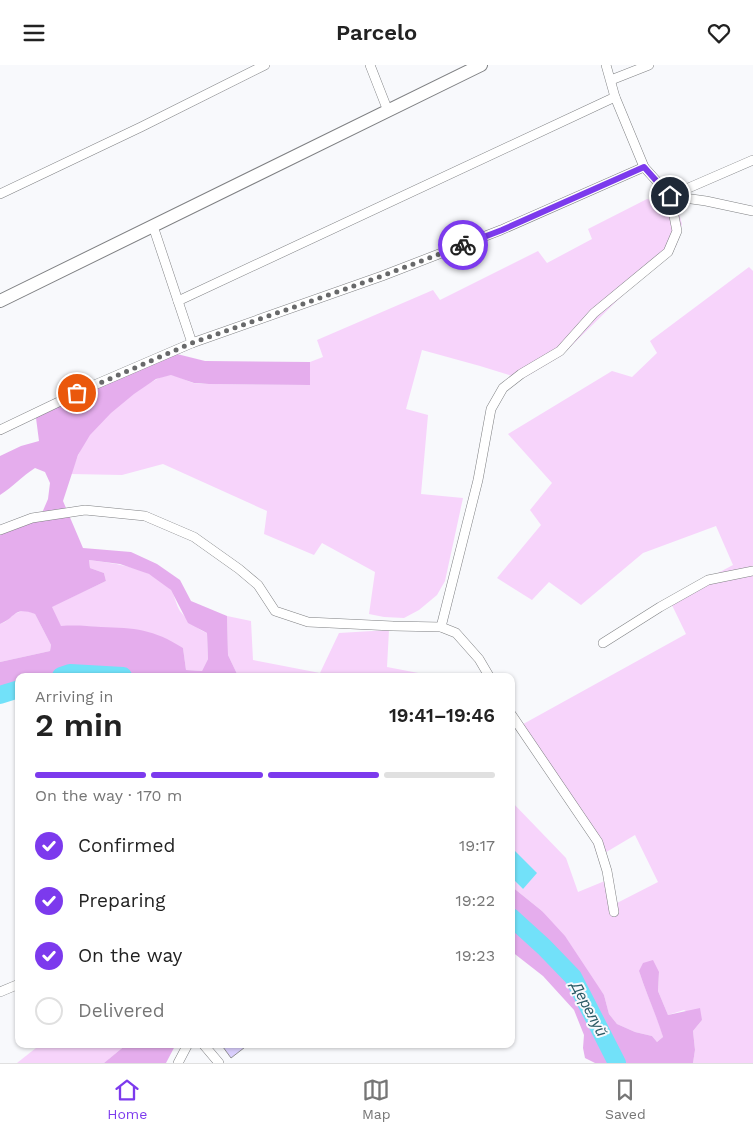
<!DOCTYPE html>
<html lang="en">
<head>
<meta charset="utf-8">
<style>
	:root { --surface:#fff; --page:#f6f6f6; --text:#222; --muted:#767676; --line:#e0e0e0; --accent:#7c3aed }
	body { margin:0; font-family:"Work Sans",sans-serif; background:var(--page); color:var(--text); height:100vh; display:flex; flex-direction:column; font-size:19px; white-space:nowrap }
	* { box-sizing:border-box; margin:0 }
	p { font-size:16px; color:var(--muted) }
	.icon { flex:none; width:28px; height:28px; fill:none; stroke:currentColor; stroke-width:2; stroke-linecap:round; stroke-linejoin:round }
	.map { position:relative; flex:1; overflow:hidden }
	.panel { position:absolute; left:15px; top:608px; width:500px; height:375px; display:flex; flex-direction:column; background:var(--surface); border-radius:10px; box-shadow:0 1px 4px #0004 }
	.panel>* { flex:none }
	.pin { position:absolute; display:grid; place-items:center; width:42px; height:42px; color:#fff; margin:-21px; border:2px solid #fff; border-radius:50%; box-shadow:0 1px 5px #0007 }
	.courier { position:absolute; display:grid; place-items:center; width:50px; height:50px; margin:-25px; border:4px solid #7c3aed; border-radius:50%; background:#fff; color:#222; box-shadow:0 1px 6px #0007 }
	.overview em { font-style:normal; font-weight:600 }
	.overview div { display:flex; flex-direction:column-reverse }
	.overview { display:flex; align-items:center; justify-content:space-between; height:85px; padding:0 20px }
	h1 { font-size:32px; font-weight:600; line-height:38px }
	.bar { display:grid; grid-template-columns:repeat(4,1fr); gap:8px 5px; align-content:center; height:60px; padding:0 20px }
	.bar i { height:6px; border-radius:4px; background:var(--line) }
	.bar .active { background:var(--accent) }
	.bar p { grid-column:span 4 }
	ol { padding:0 20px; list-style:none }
	li { display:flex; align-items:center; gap:15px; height:55px }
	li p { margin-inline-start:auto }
	li .icon { padding:5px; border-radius:50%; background:var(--accent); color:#fff; stroke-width:4 }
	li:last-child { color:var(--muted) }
	li i { width:28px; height:28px; border:2px solid var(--line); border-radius:50% }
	header { display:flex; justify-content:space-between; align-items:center; height:65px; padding:0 20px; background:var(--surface); font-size:22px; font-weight:600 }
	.tabs { display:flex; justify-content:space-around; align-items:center; height:70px; border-top:1px solid var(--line); background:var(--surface); font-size:14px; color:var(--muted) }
	.tabs a { display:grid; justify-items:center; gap:2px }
	.tabs .active { color:var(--accent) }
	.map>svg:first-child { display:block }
</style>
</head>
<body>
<header><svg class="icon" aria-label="menu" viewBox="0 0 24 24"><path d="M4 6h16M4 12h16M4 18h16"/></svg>Parcelo<svg class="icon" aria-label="heart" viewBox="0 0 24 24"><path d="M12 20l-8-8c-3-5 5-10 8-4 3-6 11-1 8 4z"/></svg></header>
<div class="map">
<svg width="753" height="998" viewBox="0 0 753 998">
	<rect width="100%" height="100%" fill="#f8f9fc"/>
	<g fill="#f7d4fb">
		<path d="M 647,134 L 677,141 L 682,159 L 676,181 L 661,196 L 635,218 L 561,291 L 522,314 L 480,301 L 422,285 L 406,344 L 428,350 L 421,429 L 463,433 L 445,516 L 437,530 L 419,545 L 404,553 L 384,552 L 369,549 L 375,507 L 322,478 L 314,490 L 264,469 L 267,446 L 163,399 L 122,410 L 71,409 C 76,395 81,382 89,370 C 100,355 153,308 172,310 C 179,311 186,316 193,318 C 198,319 204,319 209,319 L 310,320 L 310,297 L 323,292 L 317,275 L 433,225 L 440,235 L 538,186 L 547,198 L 592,174 L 588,164 Z"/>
		<path d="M 749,202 L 753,206 L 753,998 L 693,998 L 695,985 L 693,966 L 702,955 L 684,945 L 668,950 L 658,926 L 659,907 L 639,906 C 646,929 657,949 663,972 L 657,977 L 652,971 L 635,967 L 617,959 L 609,949 L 604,930 L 542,846 L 511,821 L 511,812 L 523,824 L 513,784 L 511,786 L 511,736 L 566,793 L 578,827 L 612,813 L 617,838 L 658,817 L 635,770 L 598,792 L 592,775 L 516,663 L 686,569 L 669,534 L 733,500 L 716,461 L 643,488 L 581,540 L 549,517 L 532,535 L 497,513 L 541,460 L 530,445 L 552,418 L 508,369 L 612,306 L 632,312 L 657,288 L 650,276 Z"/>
		<path d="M 89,495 C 117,499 151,502 171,525 C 175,531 176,540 180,546 C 186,554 198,565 207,568 L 208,594 L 202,606 L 186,605 L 183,583 C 144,573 102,557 61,562 L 51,542 L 106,516 L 104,508 L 90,503 Z"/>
		<polygon points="25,545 35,549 51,580 50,586 0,597 0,559 5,557 14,549"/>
		<polygon points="227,551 251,556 253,595 320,608 339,568 389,565 387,602 434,611 238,611 228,590"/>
		<polygon points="41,979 127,979 104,998 17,998"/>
	</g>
	<g fill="#e5aded" fill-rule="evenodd">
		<path d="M 177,289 L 205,296 L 310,297 L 310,320 L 209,319 L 194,318 L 171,310 L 156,314 L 134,329 L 111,348 L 90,370 L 78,390 L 63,436 L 83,483 L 131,487 L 157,499 L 180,515 L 191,536 L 227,551 L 228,590 L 238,611 L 128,611 L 101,606 L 75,603 L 51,611 L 19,611 L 19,620 L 0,625 L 0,597 L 50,586 L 51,580 L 35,549 C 13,541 16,553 0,559 L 0,469 L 16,461 L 39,455 L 48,434 L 50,418 L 45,407 L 35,403 C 22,411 13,422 0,430 L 0,391 L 21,381 L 39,376 L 36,353 L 52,342 ZM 89,495 L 120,499 L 149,509 L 171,525 L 188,558 L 207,568 L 208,594 L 202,606 L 186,605 L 183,583 C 153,564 135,563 101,562 C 87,561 75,560 61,561 L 52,542 L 106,516 L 104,508 L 90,503 Z"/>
		<path d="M 511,821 L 542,846 L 565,871 L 604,930 L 609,949 L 617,959 L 635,967 L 652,971 L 657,977 L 663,972 C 656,949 646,928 639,906 L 643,898 L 653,895 L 659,907 L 658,926 L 668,950 L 700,943 L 702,955 L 693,966 L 695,985 L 693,998 L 595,998 L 585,993 L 583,983 L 584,970 L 574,945 L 543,911 L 511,886 Z"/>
		<polygon points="127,979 176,979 166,998 104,998"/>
	</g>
	<polygon fill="#72e1f9" points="513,784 537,808 523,824 511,812 511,786"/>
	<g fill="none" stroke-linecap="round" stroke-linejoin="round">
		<g stroke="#72e1f9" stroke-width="18">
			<polyline points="61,611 70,608 123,611"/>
			<polyline points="0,630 19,624"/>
			<polyline points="511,852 544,882 573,912 617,998"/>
		</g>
	</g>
	<polygon fill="#dbd0fe" stroke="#939295" points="227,979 249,979 231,993 223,982"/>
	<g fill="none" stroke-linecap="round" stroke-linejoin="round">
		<defs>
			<g id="minor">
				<polyline points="370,0 388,46"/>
				<polyline points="606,0 615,32 644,102 670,131 706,136 753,146"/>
				<polyline points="611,15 649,0"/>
				<polyline points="0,129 141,62 265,0"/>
				<polyline points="153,161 192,278"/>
				<polyline points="178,236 615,32"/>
				<polyline points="0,365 92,321 192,278 382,211 501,165 644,102"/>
				<polyline points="0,465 32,453 85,445 145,451 194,472 239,504 258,520 275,546 308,557 393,561 441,562 456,568 479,594 489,611"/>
				<polyline points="441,562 478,415 491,344 503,323 521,309 560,286 594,248 668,187 677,166 670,131 753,95"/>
				<polyline points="603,578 660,542 708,515 753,506"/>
				<polyline points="511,649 598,777 607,806 614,847"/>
				<polyline points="0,927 19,919"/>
				<polyline points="203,979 219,998"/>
				<polyline points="178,998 188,979"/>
			</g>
			<polyline id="secondary" points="0,236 481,0"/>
		</defs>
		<use href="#minor" stroke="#7f8083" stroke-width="10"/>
		<use href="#secondary" stroke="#7f8083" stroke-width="14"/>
		<use href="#minor" stroke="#fff" stroke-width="9"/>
		<use href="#secondary" stroke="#fff" stroke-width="12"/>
	</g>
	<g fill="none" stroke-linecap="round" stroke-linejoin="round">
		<polyline stroke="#68696a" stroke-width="5" stroke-dasharray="0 9" points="77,328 192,278 382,211 463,180"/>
		<polyline stroke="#7c3aed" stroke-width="6" points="463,180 502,165 644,102 670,131"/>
	</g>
	<g text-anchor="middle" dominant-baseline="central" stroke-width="4" stroke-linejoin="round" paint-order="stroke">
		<g font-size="15" font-style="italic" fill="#2a5a65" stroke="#f8f9fc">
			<text transform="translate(589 944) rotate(62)">Дерелуй</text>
		</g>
	</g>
</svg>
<div class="pin" style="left:77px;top:328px;background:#ea580c"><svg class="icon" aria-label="bag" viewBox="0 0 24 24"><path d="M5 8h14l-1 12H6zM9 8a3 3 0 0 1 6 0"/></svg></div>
<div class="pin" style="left:670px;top:131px;background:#1f2937"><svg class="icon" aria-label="home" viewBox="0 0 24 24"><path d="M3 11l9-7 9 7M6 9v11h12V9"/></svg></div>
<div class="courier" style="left:463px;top:180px"><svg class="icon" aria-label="bike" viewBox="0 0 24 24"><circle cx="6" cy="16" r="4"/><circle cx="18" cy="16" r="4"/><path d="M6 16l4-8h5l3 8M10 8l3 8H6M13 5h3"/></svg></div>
<section class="panel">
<div class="overview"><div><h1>2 min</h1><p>Arriving in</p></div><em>19:41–19:46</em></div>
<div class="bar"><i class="active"></i><i class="active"></i><i class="active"></i><i></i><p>On the way · 170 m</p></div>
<ol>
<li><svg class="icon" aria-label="check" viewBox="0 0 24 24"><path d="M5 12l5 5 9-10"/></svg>Confirmed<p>19:17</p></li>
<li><svg class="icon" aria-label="check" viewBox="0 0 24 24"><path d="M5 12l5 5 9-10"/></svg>Preparing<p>19:22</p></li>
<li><svg class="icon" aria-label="check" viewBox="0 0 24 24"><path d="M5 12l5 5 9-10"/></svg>On the way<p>19:23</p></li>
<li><i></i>Delivered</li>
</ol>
</section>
</div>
<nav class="tabs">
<a class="active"><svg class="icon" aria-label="home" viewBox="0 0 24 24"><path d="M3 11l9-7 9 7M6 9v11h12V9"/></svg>Home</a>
<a><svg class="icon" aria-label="map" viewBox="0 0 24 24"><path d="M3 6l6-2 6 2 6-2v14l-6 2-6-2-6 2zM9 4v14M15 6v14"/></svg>Map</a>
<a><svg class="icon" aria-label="saved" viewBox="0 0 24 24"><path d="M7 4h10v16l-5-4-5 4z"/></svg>Saved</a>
</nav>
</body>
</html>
